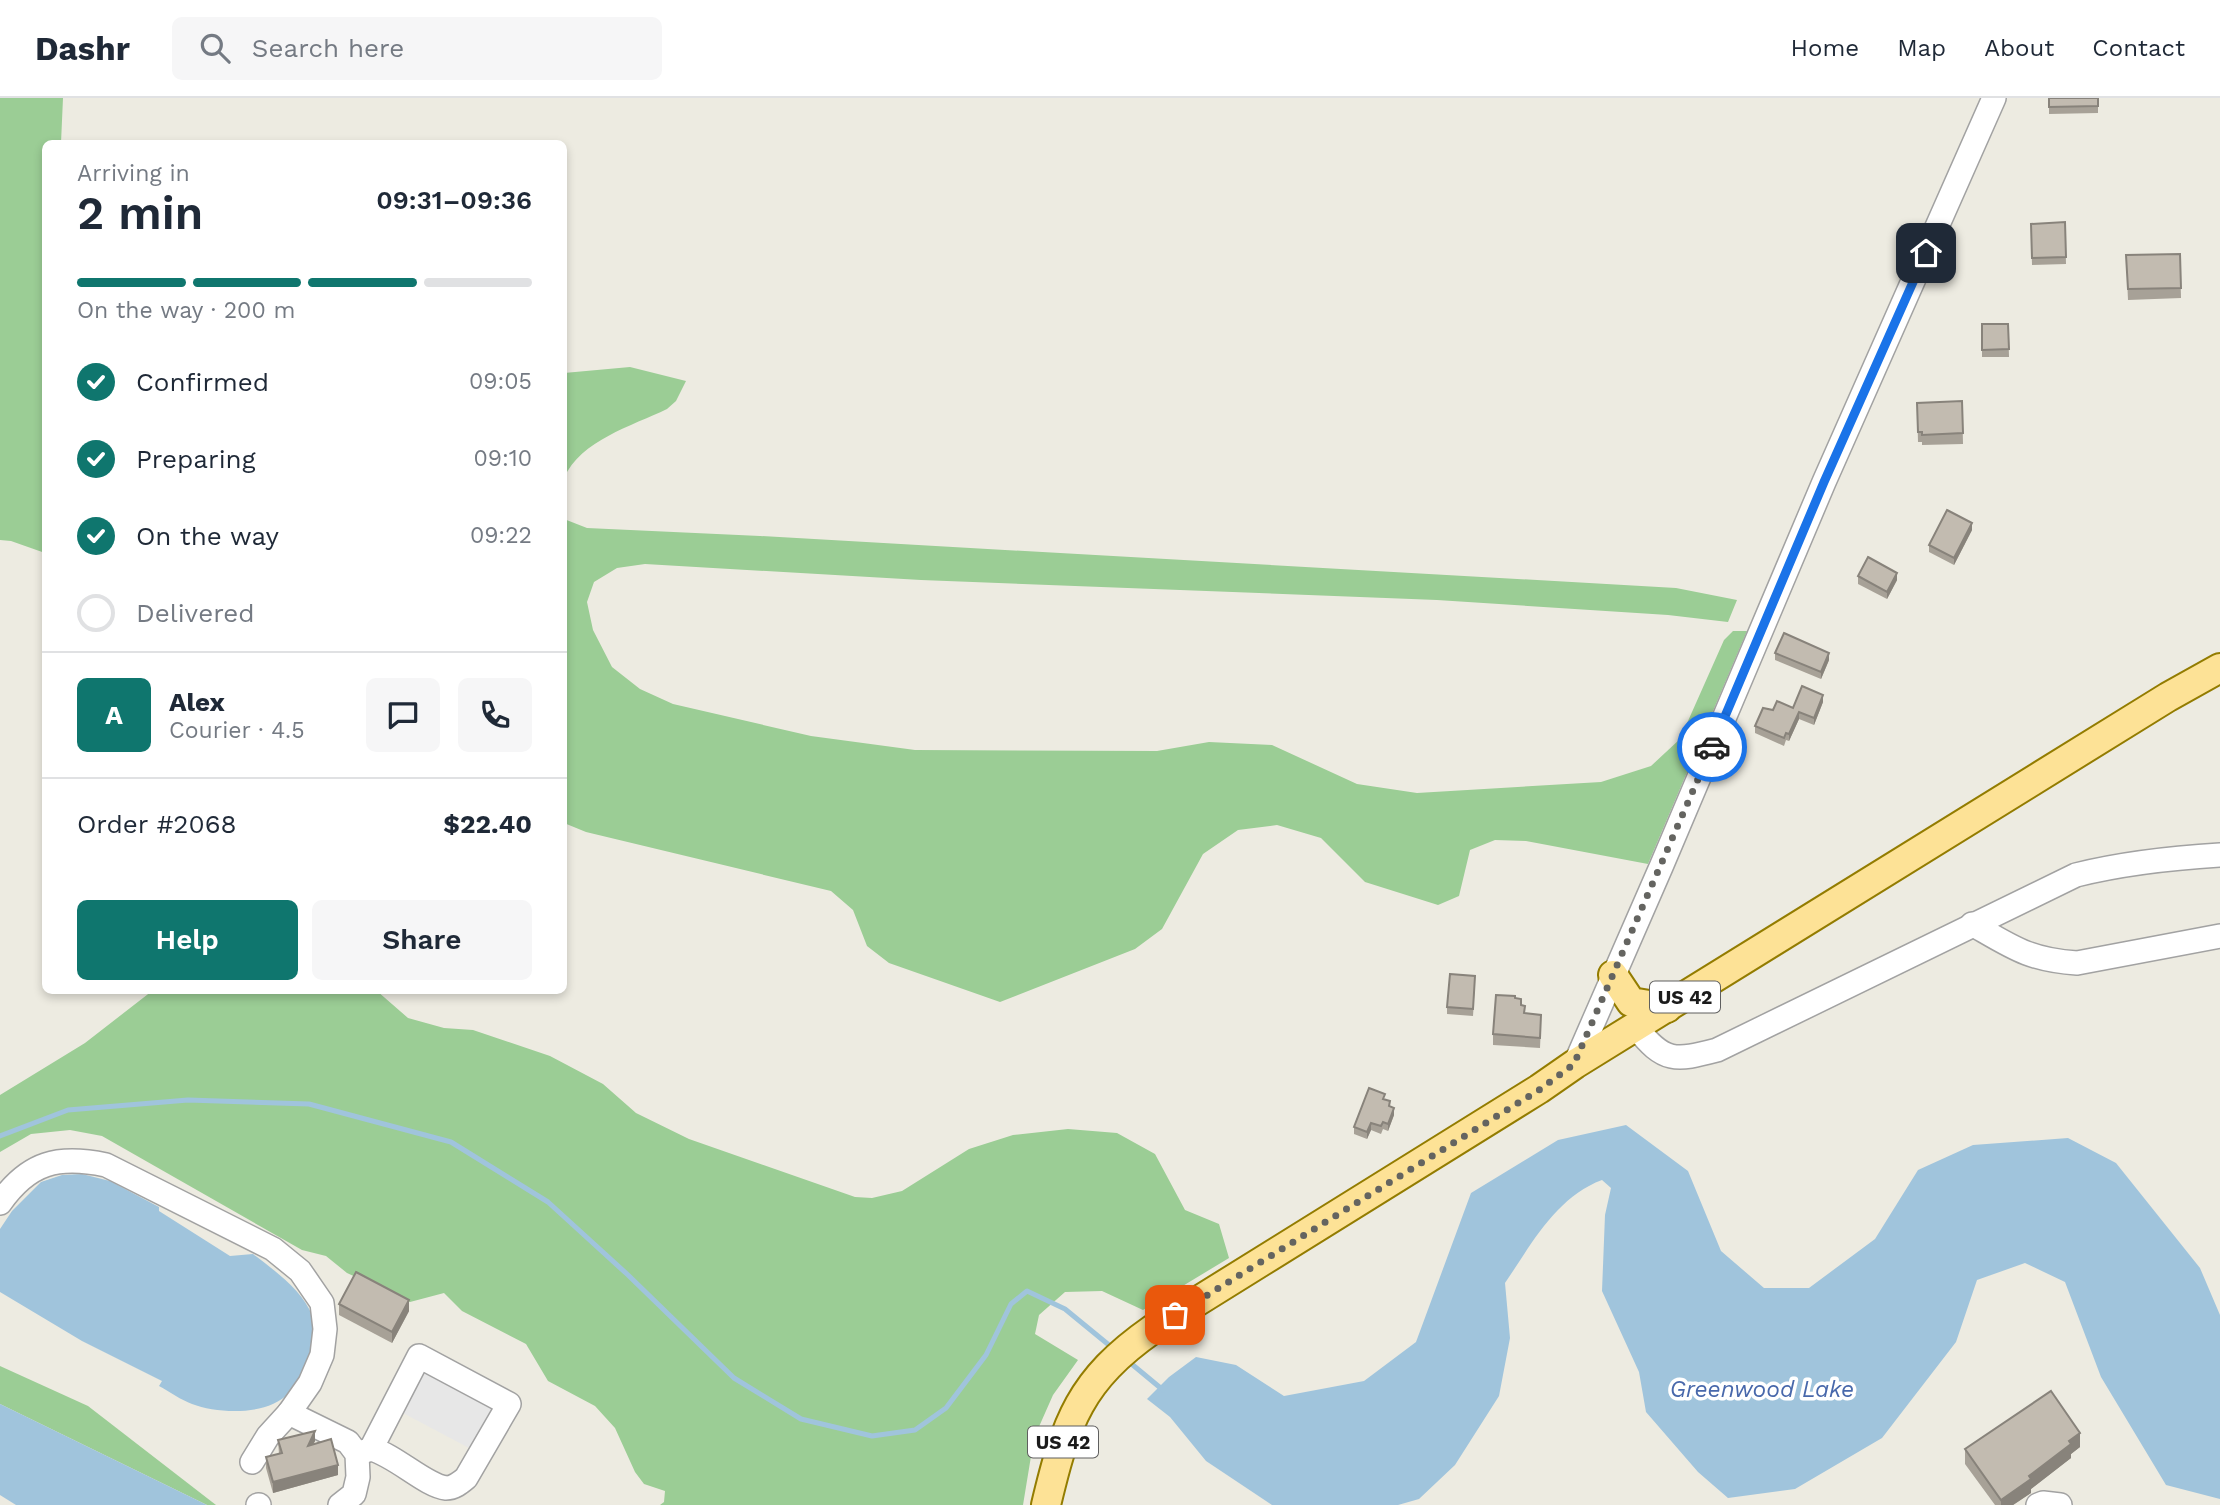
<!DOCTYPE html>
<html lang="en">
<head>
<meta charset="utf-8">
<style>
	:root { --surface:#fff; --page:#f6f6f7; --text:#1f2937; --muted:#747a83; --line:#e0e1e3; --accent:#0f766e }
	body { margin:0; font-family:"Work Sans",sans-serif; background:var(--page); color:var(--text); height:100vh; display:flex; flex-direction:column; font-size:26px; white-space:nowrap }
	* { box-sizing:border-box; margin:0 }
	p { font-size:23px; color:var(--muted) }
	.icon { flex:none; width:38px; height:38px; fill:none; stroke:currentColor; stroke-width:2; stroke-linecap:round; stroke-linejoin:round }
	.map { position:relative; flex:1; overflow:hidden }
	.panel { position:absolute; left:42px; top:42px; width:525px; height:854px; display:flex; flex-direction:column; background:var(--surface); border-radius:10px; box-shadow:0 4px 10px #0003 }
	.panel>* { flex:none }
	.pin { position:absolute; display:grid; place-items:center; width:60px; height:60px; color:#fff; margin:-30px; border-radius:14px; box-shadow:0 4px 10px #0006 }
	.courier { position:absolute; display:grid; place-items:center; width:70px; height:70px; margin:-35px; border:5px solid #1a73e8; border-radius:50%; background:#fff; color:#222; box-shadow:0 2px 9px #0007 }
	.summary em { font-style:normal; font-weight:600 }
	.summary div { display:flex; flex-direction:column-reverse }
	.summary { display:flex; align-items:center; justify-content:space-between; height:119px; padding:0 35px }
	h1 { font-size:46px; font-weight:600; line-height:52px }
	.bar { display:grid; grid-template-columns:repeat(4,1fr); gap:10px 7px; align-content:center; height:84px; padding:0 35px }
	.bar i { height:9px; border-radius:5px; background:var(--line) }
	.bar .active { background:var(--accent) }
	.bar p { grid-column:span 4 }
	.line { display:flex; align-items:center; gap:18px; padding:0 35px; border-top:2px solid var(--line) }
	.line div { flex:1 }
	.round { display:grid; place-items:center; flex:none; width:74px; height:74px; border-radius:10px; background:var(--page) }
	ol { padding:0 35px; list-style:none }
	li { display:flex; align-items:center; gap:21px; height:77px }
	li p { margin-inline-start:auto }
	li .icon { padding:7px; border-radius:50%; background:var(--accent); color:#fff; stroke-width:4 }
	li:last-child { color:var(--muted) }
	li i { width:38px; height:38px; border:4px solid var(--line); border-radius:50% }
	.primary-button { display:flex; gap:14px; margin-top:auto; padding:14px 35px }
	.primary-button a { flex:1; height:80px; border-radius:10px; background:var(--accent); color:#fff; font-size:28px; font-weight:600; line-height:80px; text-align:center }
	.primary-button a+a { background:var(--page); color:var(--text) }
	header { display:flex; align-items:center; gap:42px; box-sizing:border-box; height:98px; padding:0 35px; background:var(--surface); border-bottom:2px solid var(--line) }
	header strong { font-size:33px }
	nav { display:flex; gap:38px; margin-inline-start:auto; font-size:24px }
	.search { width:490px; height:63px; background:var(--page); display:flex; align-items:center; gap:18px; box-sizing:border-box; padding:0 24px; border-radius:10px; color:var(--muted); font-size:26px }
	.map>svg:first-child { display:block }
</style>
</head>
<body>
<header>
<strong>Dashr</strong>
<div class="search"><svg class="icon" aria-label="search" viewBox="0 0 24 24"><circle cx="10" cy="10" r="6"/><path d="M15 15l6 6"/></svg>Search here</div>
<nav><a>Home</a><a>Map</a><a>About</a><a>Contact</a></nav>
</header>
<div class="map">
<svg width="2220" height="1407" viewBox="0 0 2220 1407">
	<rect width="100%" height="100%" fill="#edebe1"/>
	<g fill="#9bcd95">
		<polygon points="0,0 63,0 61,45 46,46 45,455 11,443 0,442"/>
		<path d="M 630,269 L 686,283 L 676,303 L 667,311 C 632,328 581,342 564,380 L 564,275 Z"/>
		<polygon points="564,421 587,430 760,438 1676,490 1737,502 1728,524 1668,517 1437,502 921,482 645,466 617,470 594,484 587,504 593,532 612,569 640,591 673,606 811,638 915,652 1157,653 1209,644 1272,647 1357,686 1417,695 1601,684 1651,668 1680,641 1724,542 1733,533 1747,533 1648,766 1526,743 1495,742 1470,752 1459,798 1438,807 1365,784 1321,740 1277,727 1238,732 1203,756 1162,831 1135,851 1000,904 889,865 867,848 853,812 831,793 586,734 564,725"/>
		<polygon points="152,893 377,893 408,920 444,930 473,932 550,958 603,986 636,1015 689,1041 855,1099 872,1100 902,1093 969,1051 1013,1037 1068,1031 1117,1035 1155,1056 1185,1112 1219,1126 1229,1160 1143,1212 1102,1193 1065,1194 1039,1217 1035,1236 1078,1262 1053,1297 1034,1340 1023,1407 660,1407 664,1404 665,1393 644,1386 635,1374 615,1330 595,1308 548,1283 526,1246 462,1213 444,1195 410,1204 347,1175 326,1158 302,1152 102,1038 70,1032 31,1036 0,1054 0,997 85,945"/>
		<polygon points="0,1268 88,1308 216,1407 207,1407 0,1306"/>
	</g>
	<polygon fill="#e7e7e7" points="417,1248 519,1301 488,1360 386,1306"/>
	<g fill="#a0c4dc">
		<path d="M 1626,1027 L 1688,1073 L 1721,1153 L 1764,1190 L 1809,1190 L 1875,1141 L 1918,1072 L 1973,1047 L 2068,1040 L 2116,1065 L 2200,1170 L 2220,1217 L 2220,1401 L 2166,1387 L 2101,1279 L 2065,1184 L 2025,1165 L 1977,1182 L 1956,1244 L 1882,1340 L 1795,1391 L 1728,1400 L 1698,1374 L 1646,1314 L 1639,1274 L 1602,1193 L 1605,1117 L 1611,1090 L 1602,1082 C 1556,1099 1531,1147 1505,1185 L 1510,1240 L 1499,1298 L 1455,1367 L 1419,1401 L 1398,1407 L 1272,1407 L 1206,1363 L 1170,1319 L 1147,1301 L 1169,1279 L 1196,1259 L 1236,1267 L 1284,1298 L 1364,1283 L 1416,1244 L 1471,1095 L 1558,1042 Z"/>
		<path d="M 82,1076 L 110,1083 L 159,1109 L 159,1113 L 230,1158 L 253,1156 C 274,1172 302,1192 312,1217 C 320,1237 314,1256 303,1273 C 299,1280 295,1289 289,1295 C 267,1318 219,1316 192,1306 C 181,1302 170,1294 159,1288 L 162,1283 L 82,1243 L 0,1194 L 0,1131 L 12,1113 L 41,1084 L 62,1077 Z"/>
		<polygon points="0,1306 207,1407 16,1407 0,1397"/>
	</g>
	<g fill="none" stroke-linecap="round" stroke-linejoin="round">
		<g stroke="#a0c4dc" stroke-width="5">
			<polyline points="0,1038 68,1012 188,1002 309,1006 451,1044 548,1104 628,1177 734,1280 801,1321 872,1338 915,1332 946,1310 986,1257 1011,1206 1027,1193 1065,1211 1115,1252"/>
			<polyline points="1128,1263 1163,1292"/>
		</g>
		<defs>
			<g id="minor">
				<path d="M 1972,826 C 2012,849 2029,862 2077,865 L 2220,838"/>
				<path d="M 1636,929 C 1664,965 1675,963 1717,952 L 2076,777 C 2124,765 2171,760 2220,757"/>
				<polyline points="1575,966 1661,769 1824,384 1994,0"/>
				<path d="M 0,1105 C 29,1064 58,1057 106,1067 L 273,1151 L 300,1173 L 322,1205 L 325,1231 L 322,1257 L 310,1285 L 289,1315 L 268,1338 L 252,1364"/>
				<polyline points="289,1315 348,1344 357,1356 358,1379 354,1396 340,1407"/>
				<path d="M 357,1356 L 371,1351 L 419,1258 L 509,1306 L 466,1380 C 460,1385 454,1390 446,1390 C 426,1388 395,1357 371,1351"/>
				<polyline points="258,1407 259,1407"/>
				<polyline points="2038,1407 2043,1405 2060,1407"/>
			</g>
			<g id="major">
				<polyline points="1613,877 1631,904 1667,910"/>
				<path d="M 1046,1407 C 1066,1323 1080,1282 1153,1231 L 1539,991 L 1575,966 L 2168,599 L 2220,570"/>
			</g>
		</defs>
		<use href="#minor" stroke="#a2a2a2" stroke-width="26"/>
		<use href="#major" stroke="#937c00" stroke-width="32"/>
		<use href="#minor" stroke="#fff" stroke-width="23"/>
		<use href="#major" stroke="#fde296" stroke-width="28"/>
	</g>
	<g fill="#a7a197">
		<polygon points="2049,0 2098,0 2098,15 2049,16"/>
		<polygon points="2065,124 2066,166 2032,167 2031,126"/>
		<polygon points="2180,156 2181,200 2128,202 2126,157"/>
		<polygon points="1982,226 2008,226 2009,259 1982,259"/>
		<polygon points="1962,303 1963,346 1922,347 1922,344 1918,344 1917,305"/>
		<polygon points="1972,432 1954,467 1929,454 1929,447"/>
		<polygon points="1858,478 1897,482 1887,501 1858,486"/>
		<polygon points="1775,555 1829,562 1821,581 1775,562"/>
		<polygon points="1823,604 1814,627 1799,621 1789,643 1786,642 1784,648 1755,635 1755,628 1773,612 1793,610"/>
		<polygon points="1475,885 1473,918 1447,916 1447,909"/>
		<polygon points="1515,900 1521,907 1525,915 1541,927 1540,950 1493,947 1493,936"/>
		<polygon points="1385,1001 1390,1008 1394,1017 1388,1033 1383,1031 1381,1036 1371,1032 1367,1041 1354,1036 1354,1029"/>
		<polygon points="339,1206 409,1213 392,1245 339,1217"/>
		<polygon points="278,1342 315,1343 313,1346 338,1377 273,1395 266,1370 266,1359 279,1356"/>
		<polygon points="2080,1349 2071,1356 2071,1360 2031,1391 2031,1395 2013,1407 1995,1407 1965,1366 1965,1351"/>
	</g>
	<g fill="#88837b">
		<polygon points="1972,425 1972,432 1954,467 1954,460"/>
		<polygon points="1897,475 1897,482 1887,501 1887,494"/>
		<polygon points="1829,555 1829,562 1821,581 1821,574"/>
		<polygon points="1823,597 1823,604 1814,627 1814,620"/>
		<polygon points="1799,614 1799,621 1789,643 1789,636"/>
		<polygon points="1394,1010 1394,1017 1388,1033 1388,1026"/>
		<polygon points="1371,1025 1371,1032 1367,1041 1367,1034"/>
		<polygon points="409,1202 409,1213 392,1245 392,1234"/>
		<polygon points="315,1333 315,1343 308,1358 308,1348"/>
		<polygon points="2080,1335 2080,1349 2071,1356 2071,1360 2031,1391 2031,1395 2013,1407 2001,1407 2001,1402 2069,1343"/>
		<polygon points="338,1367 338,1377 273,1395 273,1384"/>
	</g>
	<g fill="#c2bbb0" stroke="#88837b" stroke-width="2">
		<polygon points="2049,0 2098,0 2098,8 2049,9"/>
		<polygon points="2065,124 2066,159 2032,160 2031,126"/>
		<polygon points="2180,156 2181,190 2128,191 2126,157"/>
		<polygon points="1982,226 2008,226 2009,251 1982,252"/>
		<polygon points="1962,303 1963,335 1922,337 1922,334 1918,334 1917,305"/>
		<polygon points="1947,412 1972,425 1954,460 1929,447"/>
		<polygon points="1868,459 1897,475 1887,494 1858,478"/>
		<polygon points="1784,535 1829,555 1821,574 1775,555"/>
		<polygon points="1802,588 1823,597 1814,620 1799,614 1789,636 1786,635 1784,640 1755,628 1763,610 1773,612 1777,603 1793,610"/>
		<polygon points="1450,876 1475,878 1473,911 1447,909"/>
		<polygon points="1496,897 1515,898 1515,900 1521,901 1521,907 1525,908 1524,915 1541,917 1540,940 1493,936"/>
		<polygon points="1369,990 1385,996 1383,1001 1390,1003 1389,1008 1394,1010 1388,1026 1383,1024 1381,1028 1371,1025 1367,1034 1354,1029"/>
		<polygon points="356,1174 409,1202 392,1234 339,1206"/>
		<polygon points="2051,1293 2080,1335 2069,1343 2071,1346 2029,1378 2031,1381 2001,1402 1965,1351"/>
		<polygon points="315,1333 308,1348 331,1341 338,1367 273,1384 266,1359 282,1355 278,1342"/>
	</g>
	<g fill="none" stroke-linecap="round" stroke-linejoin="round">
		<polyline stroke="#646460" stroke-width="7" stroke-dasharray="0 12.6" points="1175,1217 1539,992 1574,966 1712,649"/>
		<polyline stroke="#1a73e8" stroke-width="9" points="1712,649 1824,384 1926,155"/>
	</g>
	<g text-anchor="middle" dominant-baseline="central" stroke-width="7" stroke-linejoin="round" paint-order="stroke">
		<g fill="#fff" stroke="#5f5f5f" stroke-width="2">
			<rect x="1650" y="883.5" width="70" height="31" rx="5"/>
			<rect x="1028" y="1328.5" width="70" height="31" rx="5"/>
		</g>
		<g font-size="19" font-weight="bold" fill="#1b1b1b">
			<text x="1685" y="899">US 42</text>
			<text x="1063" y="1344">US 42</text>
		</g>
		<g font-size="23" font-style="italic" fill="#4868ab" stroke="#fff">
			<text x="1762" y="1291">Greenwood Lake</text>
		</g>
	</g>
</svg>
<div class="pin" style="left:1175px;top:1217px;background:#ea580c"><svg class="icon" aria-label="bag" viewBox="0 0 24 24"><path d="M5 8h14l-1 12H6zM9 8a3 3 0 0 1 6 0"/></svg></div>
<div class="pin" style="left:1926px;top:155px;background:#1f2937"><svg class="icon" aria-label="home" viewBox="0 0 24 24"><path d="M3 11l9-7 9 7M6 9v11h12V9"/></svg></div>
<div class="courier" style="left:1712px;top:649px"><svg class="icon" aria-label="car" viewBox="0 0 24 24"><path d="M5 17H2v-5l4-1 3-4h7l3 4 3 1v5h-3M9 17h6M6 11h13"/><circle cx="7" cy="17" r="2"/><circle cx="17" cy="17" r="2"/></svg></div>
<section class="panel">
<div class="summary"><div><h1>2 min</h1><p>Arriving in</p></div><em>09:31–09:36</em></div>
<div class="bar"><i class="active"></i><i class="active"></i><i class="active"></i><i></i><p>On the way · 200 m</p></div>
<ol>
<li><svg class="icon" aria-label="check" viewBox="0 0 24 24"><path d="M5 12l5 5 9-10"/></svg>Confirmed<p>09:05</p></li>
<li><svg class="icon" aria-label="check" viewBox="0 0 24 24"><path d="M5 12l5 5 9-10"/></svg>Preparing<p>09:10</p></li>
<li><svg class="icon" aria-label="check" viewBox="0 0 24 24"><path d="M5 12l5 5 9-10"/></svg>On the way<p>09:22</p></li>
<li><i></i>Delivered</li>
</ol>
<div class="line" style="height:126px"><b class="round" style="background:var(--accent);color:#fff">A</b><div><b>Alex</b><p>Courier · 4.5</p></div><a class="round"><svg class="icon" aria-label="chat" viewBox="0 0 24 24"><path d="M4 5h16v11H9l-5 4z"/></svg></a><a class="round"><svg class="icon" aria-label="phone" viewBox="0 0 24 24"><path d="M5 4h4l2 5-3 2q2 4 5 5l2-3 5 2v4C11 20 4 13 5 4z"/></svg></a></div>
<div class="line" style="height:91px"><div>Order #2068</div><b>$22.40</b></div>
<div class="primary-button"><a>Help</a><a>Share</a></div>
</section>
</div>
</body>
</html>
